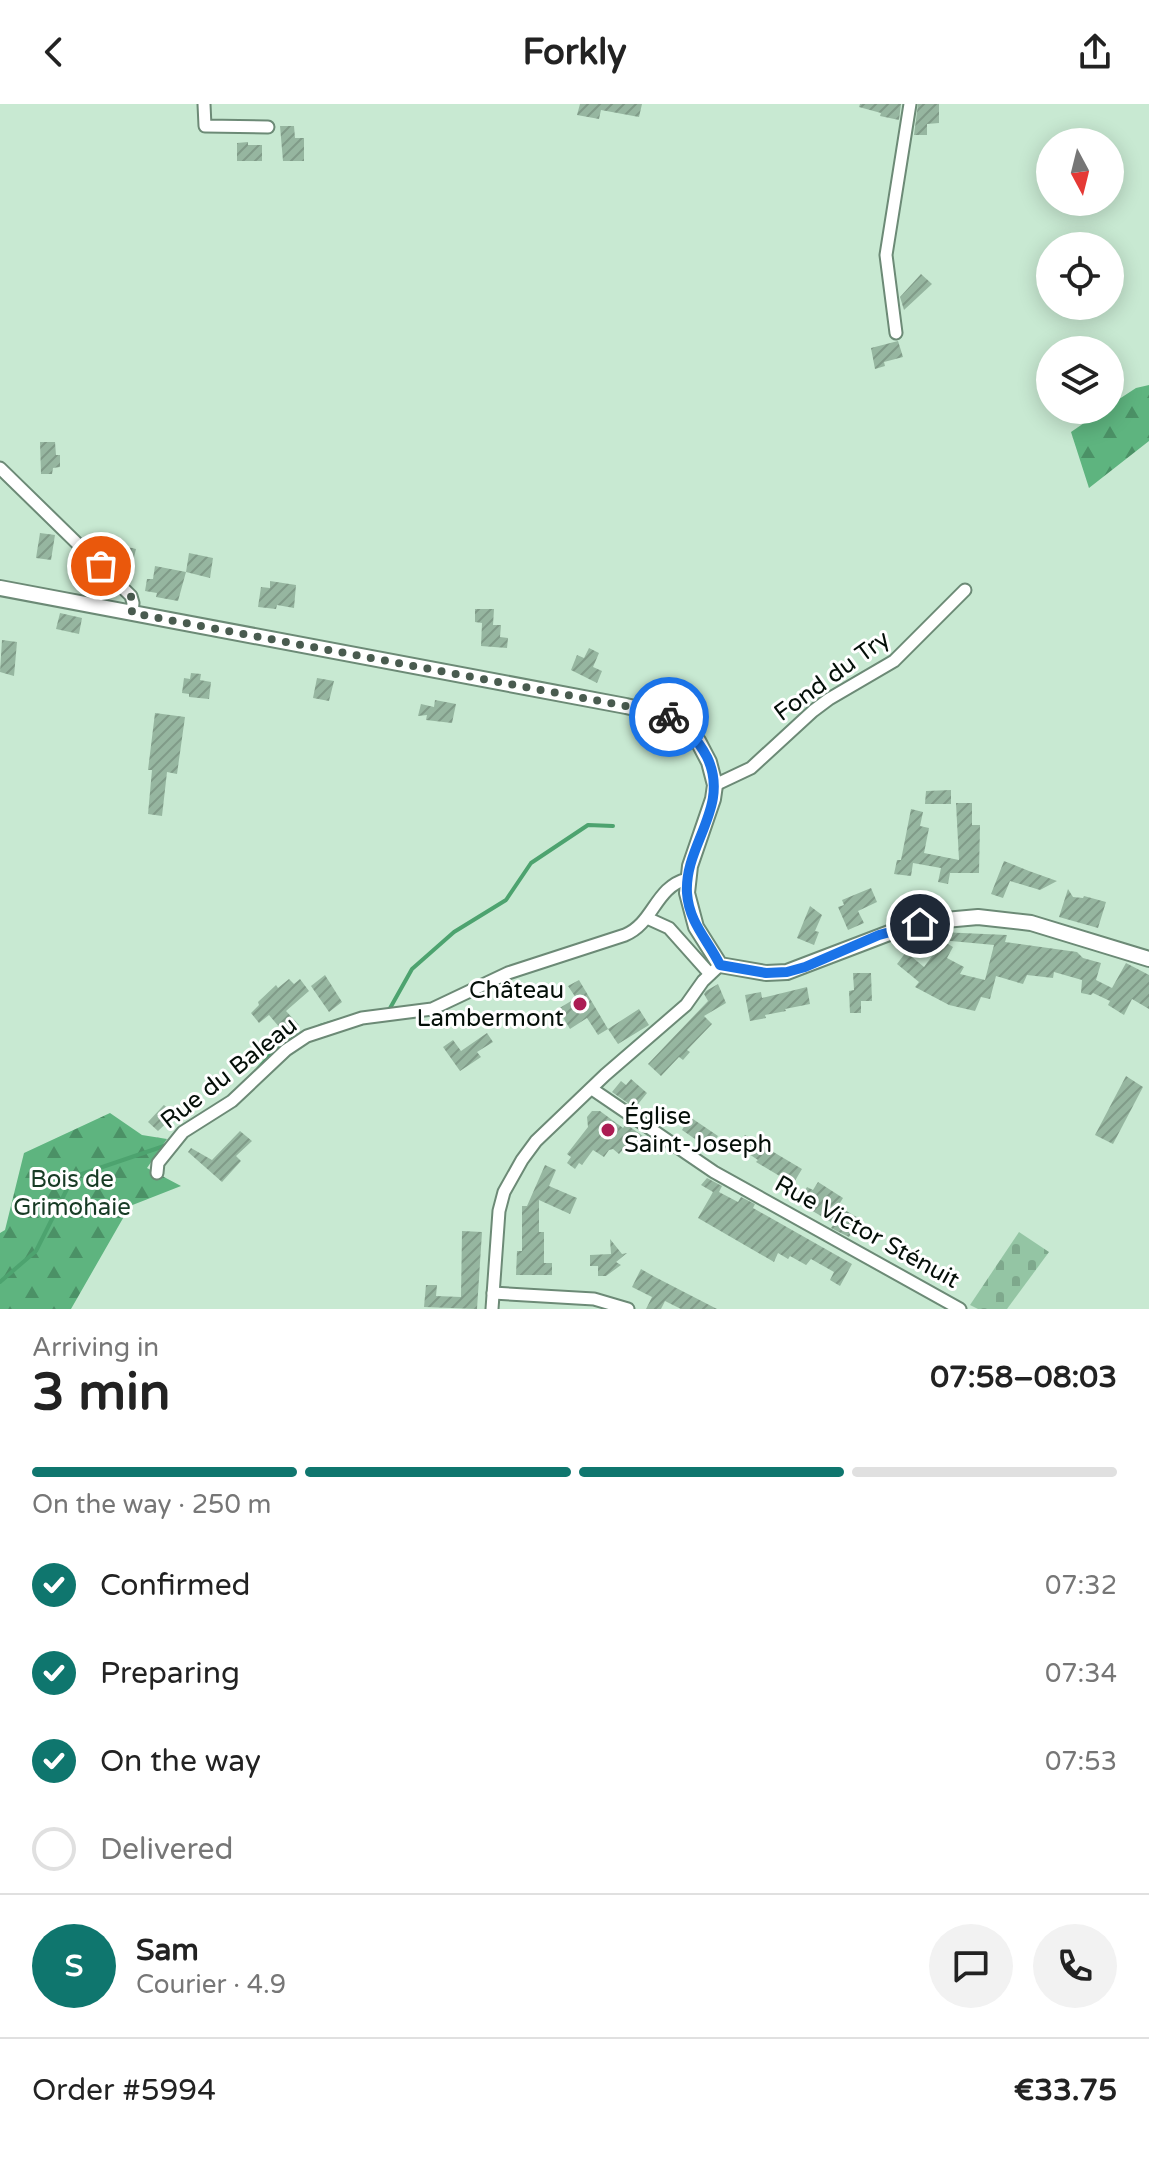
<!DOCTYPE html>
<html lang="en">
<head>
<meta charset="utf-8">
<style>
	:root { --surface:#fff; --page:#f2f2f2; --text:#222; --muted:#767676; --line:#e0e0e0; --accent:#0f766e }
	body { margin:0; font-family:"Varela Round",sans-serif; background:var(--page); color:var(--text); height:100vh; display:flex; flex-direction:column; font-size:30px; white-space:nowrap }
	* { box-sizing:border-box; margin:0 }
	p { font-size:26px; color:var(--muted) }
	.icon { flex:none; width:44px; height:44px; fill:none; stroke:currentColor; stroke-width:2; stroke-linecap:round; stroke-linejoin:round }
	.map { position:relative; height:1205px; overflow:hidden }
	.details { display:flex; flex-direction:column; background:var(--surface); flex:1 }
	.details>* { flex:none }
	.needle { width:52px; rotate:173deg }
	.fabs { position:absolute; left:1036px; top:24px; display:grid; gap:16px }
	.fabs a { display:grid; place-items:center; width:88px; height:88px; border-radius:50%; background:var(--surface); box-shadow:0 4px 20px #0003; font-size:40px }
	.pin { position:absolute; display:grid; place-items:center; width:68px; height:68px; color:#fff; margin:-34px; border:4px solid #fff; border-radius:50%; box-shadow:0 2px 8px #0007 }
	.courier { position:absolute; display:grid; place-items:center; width:80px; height:80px; margin:-40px; border:6px solid #1a73e8; border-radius:50%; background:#fff; color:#222; box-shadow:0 2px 10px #0007 }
	.overview em { font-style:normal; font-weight:700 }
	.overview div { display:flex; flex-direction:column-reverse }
	.overview { display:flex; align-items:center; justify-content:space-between; height:136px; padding:0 32px }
	h1 { font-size:52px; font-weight:700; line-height:60px }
	.bar { display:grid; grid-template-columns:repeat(4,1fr); gap:12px 8px; align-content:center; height:96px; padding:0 32px }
	.bar i { height:10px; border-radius:6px; background:var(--line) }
	.bar .selected { background:var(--accent) }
	.bar p { grid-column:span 4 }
	.line { display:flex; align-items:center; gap:20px; padding:0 32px; border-top:2px solid var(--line) }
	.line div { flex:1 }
	.round { display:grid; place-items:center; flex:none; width:84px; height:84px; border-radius:42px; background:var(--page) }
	ol { padding:0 32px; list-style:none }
	li { display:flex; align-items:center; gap:24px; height:88px }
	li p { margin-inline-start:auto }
	li .icon { padding:8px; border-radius:50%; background:var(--accent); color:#fff; stroke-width:4 }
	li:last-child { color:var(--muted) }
	li i { width:44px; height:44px; border:4px solid var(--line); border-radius:50% }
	header { display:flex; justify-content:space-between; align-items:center; height:104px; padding:0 32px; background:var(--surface); font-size:36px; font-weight:700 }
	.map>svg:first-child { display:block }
</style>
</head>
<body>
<header><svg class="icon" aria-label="back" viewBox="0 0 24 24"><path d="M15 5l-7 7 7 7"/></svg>Forkly<svg class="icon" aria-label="share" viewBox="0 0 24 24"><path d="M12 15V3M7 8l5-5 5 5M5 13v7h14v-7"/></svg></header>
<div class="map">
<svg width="1149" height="1205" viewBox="0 0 1149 1205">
	<defs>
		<pattern id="forest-firs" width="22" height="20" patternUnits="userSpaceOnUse" patternTransform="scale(2)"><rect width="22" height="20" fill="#5eb47f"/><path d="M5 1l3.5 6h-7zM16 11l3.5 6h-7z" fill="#4b9166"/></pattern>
		<pattern id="cemetery-stones" width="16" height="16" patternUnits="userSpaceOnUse" patternTransform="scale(2)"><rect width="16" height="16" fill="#94c5a4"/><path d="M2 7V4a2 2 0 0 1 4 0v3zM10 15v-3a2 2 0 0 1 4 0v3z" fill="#7ea88c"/></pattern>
		<pattern id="building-hatch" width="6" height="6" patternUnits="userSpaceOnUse" patternTransform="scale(2)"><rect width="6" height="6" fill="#96b6a0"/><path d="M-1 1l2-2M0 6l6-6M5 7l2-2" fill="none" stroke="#809b88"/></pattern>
	</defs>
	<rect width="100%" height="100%" fill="#c8e9d2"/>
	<g fill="url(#forest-firs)">
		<polygon points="1149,281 1149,337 1089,384 1071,328 1103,306 1110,306 1110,301 1136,284"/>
		<polygon points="110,1009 142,1031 167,1035 147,1064 181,1082 130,1102 71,1205 0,1205 0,1129 5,1126 24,1049"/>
	</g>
	<polygon fill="url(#cemetery-stones)" points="1019,1128 1049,1148 1007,1205 978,1205 970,1201"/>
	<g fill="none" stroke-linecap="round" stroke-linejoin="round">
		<g stroke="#4da36f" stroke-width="4">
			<polyline points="386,907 389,906 412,865 454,828 506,796 531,759 588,721 613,722"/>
			<polyline points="320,922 354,912"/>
			<polyline points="256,967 274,947 294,934"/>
			<polyline points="0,1178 36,1147 73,1073 167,1041"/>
		</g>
	</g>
	<g fill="url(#building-hatch)">
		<polygon points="580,0 642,0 639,13 601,6 599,15 577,11"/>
		<polygon points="860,0 901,0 899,16 880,12 881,9 859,3"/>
		<polygon points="918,0 939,0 939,19 927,20 927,31 914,31"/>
		<polygon points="280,22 294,22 295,34 304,34 304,57 283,57"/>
		<polygon points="248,38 248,41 262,41 262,57 237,57 237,39"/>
		<polygon points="921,170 932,180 904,206 900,193"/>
		<polygon points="898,237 903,253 884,258 885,262 875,265 871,244"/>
		<polygon points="40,338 55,338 56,351 60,351 60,363 53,364 52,370 41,370"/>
		<polygon points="40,429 55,431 51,456 36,454"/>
		<polygon points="111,439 136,445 132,461 107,456"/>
		<polygon points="189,449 213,454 210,474 186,468 178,497 156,493 157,489 145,487 147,475 153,475 155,462 186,468"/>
		<polygon points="270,477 296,481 294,504 277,501 276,505 258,503 261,483 270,484"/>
		<polygon points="475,505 494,505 493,521 501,521 500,533 508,534 507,544 481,542 482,519 475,518"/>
		<polygon points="60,509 82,514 79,530 56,525"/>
		<polygon points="2,536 17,538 14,572 0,568"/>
		<polygon points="589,544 599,549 593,563 602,567 597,579 571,566 577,551 584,554"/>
		<polygon points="191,569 201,570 200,576 211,578 209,595 189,593 189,590 182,589 184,574 190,575"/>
		<polygon points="317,574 334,577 329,597 313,594"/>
		<polygon points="435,596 456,600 452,619 426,616 427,611 418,612 421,600 434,603"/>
		<polygon points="155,609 185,613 177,670 167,668 162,712 148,710 152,666 148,666"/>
		<polygon points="951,686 951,700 925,700 926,687"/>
		<polygon points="956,699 972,699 972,721 980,721 979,769 950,769 948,780 938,778 941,764 913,759 911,772 894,770 897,756 901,756 911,705 923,708 920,722 929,724 924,749 959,756"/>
		<polygon points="1004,757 1029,767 1057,777 1040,786 1010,777 1003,794 991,790"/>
		<polygon points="871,784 877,798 858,807 864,819 848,826 838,803 844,801 842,796"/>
		<polygon points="1068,785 1073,793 1083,794 1084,792 1106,798 1098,824 1059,813"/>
		<polygon points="810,802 822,811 815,827 819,828 814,841 797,834"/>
		<polygon points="940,828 1007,831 1005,838 1077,848 1083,854 1101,859 1096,876 1112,884 1126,859 1149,871 1149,905 1132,895 1124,911 1108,901 1110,897 1093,889 1091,891 1081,889 1082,876 1054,868 1053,874 1027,871 1023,880 996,872 990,895 981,893 975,907 949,901 915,883 919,878 897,860 906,848 924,863 943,837 953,843 947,854 964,863 960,870 985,876 994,841 940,836"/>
		<polygon points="853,869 871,869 872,897 861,897 861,909 850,909 849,887 854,886"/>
		<polygon points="325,871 342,898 329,908 311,882"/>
		<polygon points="289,875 294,880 300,875 309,887 286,907 299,921 286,931 269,911 259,919 251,909 259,901 258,898 276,881 278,884"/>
		<polygon points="579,876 608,925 639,905 649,921 618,940 608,925 598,931 587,914 570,925 558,905 576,894 568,882"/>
		<polygon points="718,880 726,899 704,912 712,920 687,946 690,948 683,956 679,953 661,972 648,960 708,897 704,890 706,887"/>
		<polygon points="807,883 810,900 785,905 786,907 765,911 766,914 750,917 745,891 761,888 762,894"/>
		<polygon points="487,929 493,938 477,948 481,953 460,967 443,943 453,936 461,947"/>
		<polygon points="1126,972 1143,983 1113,1040 1095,1031"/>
		<polygon points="631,975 647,989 635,1004 612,988 621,977 626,981"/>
		<polygon points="164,1001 175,1011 158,1027 148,1018"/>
		<polygon points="592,1007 600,1007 623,1024 626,1020 647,1035 634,1049 625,1043 619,1050 613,1045 609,1046 604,1053 593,1046 582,1061 579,1059 575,1065 567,1059 571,1053 567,1050 588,1023 587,1013"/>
		<polygon points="690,1013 718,1032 711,1041 700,1034 698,1037 682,1026"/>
		<polygon points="240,1027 252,1037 236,1052 241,1057 222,1078 188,1048 191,1044 212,1056"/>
		<polygon points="745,1031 802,1065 793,1080 756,1058 758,1056 737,1042"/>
		<polygon points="545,1061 556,1066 549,1082 577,1094 570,1110 539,1096 539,1128 544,1128 544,1159 552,1159 552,1171 516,1171 517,1147 522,1147 522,1102 527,1102"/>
		<polygon points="707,1074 722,1082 719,1088 738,1098 741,1093 755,1100 753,1104 852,1160 840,1182 830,1176 834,1168 811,1155 806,1161 790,1152 788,1155 778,1149 774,1158 698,1114 713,1088 701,1081"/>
		<polygon points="818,1078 843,1094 838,1102 860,1115 849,1133 831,1124 834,1120 798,1098 807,1083 813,1086"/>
		<polygon points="462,1127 482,1128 477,1205 424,1203 426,1181 437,1181 436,1192 461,1193"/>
		<polygon points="610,1135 622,1150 627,1149 616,1158 621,1161 606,1172 598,1172 598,1162 590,1162 590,1151 611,1150"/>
		<polygon points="641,1165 655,1173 717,1205 681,1205 665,1197 661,1205 646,1205 652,1193 632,1183"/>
	</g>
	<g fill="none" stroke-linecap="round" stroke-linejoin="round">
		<defs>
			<g id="minor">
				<polyline points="204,0 205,22 268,23"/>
				<polyline points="896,229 886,151 910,0"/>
				<polyline points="0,364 131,492 133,499 132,509"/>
				<polyline points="715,681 751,664 813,607 829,595 894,557 965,486"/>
				<polyline points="647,814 669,824 710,870"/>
				<polyline points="592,985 714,1068 960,1205"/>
				<path d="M 157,1069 L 158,1059 L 183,1028 L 232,997 L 286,946 L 307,932 L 362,914 L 432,905 L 508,869 L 625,831 C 654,819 655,783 687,775"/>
				<polyline points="493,1189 594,1195 628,1205"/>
				<polyline points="492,1205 499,1107 504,1088 522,1056 536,1037 605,971 686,901 703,877 720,861"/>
			</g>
			<polyline id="tertiary" points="0,484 626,602 661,610 681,620 698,637 709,658 715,681 713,695 690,762 687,789 696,823 720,861 766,869 787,868 897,826 934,817 978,813 1031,819 1149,855"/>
		</defs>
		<use href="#minor" stroke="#6c8a76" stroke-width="15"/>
		<use href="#tertiary" stroke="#6c8a76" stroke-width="18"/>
		<use href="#minor" stroke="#fff" stroke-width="11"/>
		<use href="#tertiary" stroke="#fff" stroke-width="14"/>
	</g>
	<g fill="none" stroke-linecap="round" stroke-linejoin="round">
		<polyline stroke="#495b4f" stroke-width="8" stroke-dasharray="0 14.4" points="101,462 131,492 132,509 626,602 669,613"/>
		<path stroke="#1a73e8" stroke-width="10" d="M 669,613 C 686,622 698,636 707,653 C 731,703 684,741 687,789 C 689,819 708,836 720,861 L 766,869 L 787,868 L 805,863 L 879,831 L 920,820"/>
	</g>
	<g fill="#ac1c53" stroke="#fff" stroke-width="3">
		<circle cx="580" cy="900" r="8"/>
		<circle cx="608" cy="1026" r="8"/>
	</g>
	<g text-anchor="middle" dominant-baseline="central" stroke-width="6" stroke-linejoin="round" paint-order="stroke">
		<g font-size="24" fill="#040f08" stroke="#fff">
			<text transform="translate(832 572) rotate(-36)">Fond du Try</text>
			<text transform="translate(229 969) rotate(-38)">Rue du Baleau</text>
			<text transform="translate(867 1128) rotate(29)">Rue Victor Sténuit</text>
		</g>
		<g font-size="24" fill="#040f08" stroke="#fff" text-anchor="end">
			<text x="564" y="886">Château<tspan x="564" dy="28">Lambermont</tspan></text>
			<text x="624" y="1012" text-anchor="start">Église<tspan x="624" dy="28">Saint-Joseph</tspan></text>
		</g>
		<g font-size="24" fill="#173b25" stroke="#fff">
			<text x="72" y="1075">Bois de<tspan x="72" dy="28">Grimohaie</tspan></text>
		</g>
	</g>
</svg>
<div class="fabs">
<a><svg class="needle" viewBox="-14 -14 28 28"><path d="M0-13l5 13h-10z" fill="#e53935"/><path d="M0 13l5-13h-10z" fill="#767676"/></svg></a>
<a><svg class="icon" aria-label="locate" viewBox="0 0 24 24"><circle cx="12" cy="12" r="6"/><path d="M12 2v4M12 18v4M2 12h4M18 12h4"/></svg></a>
<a><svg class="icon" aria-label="layers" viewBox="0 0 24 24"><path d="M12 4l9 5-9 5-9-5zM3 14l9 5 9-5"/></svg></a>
</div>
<div class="pin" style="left:101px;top:462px;background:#ea580c"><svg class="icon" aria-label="bag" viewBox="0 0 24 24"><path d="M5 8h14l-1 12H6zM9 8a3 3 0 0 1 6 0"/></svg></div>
<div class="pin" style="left:920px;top:820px;background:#1f2937"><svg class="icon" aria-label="home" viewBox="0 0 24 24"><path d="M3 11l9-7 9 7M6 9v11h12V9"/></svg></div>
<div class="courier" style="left:669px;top:613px"><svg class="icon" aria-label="bike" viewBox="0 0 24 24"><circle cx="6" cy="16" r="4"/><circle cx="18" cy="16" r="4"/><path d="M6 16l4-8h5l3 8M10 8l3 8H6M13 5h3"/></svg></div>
</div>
<section class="details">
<div class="overview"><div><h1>3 min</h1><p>Arriving in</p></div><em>07:58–08:03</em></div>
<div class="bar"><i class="selected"></i><i class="selected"></i><i class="selected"></i><i></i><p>On the way · 250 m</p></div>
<ol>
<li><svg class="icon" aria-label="check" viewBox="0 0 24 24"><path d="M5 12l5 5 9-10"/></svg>Confirmed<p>07:32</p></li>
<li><svg class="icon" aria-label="check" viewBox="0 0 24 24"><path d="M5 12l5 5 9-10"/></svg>Preparing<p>07:34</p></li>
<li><svg class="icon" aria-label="check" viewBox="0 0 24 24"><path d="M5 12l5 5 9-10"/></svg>On the way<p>07:53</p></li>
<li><i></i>Delivered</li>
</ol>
<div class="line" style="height:144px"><b class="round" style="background:var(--accent);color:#fff">S</b><div><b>Sam</b><p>Courier · 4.9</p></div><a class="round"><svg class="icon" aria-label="chat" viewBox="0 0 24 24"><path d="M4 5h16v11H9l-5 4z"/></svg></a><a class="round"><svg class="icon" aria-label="phone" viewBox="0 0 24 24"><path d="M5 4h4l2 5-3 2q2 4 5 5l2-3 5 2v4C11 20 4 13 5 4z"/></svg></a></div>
<div class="line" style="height:104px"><div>Order #5994</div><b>€33.75</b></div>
</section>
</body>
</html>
